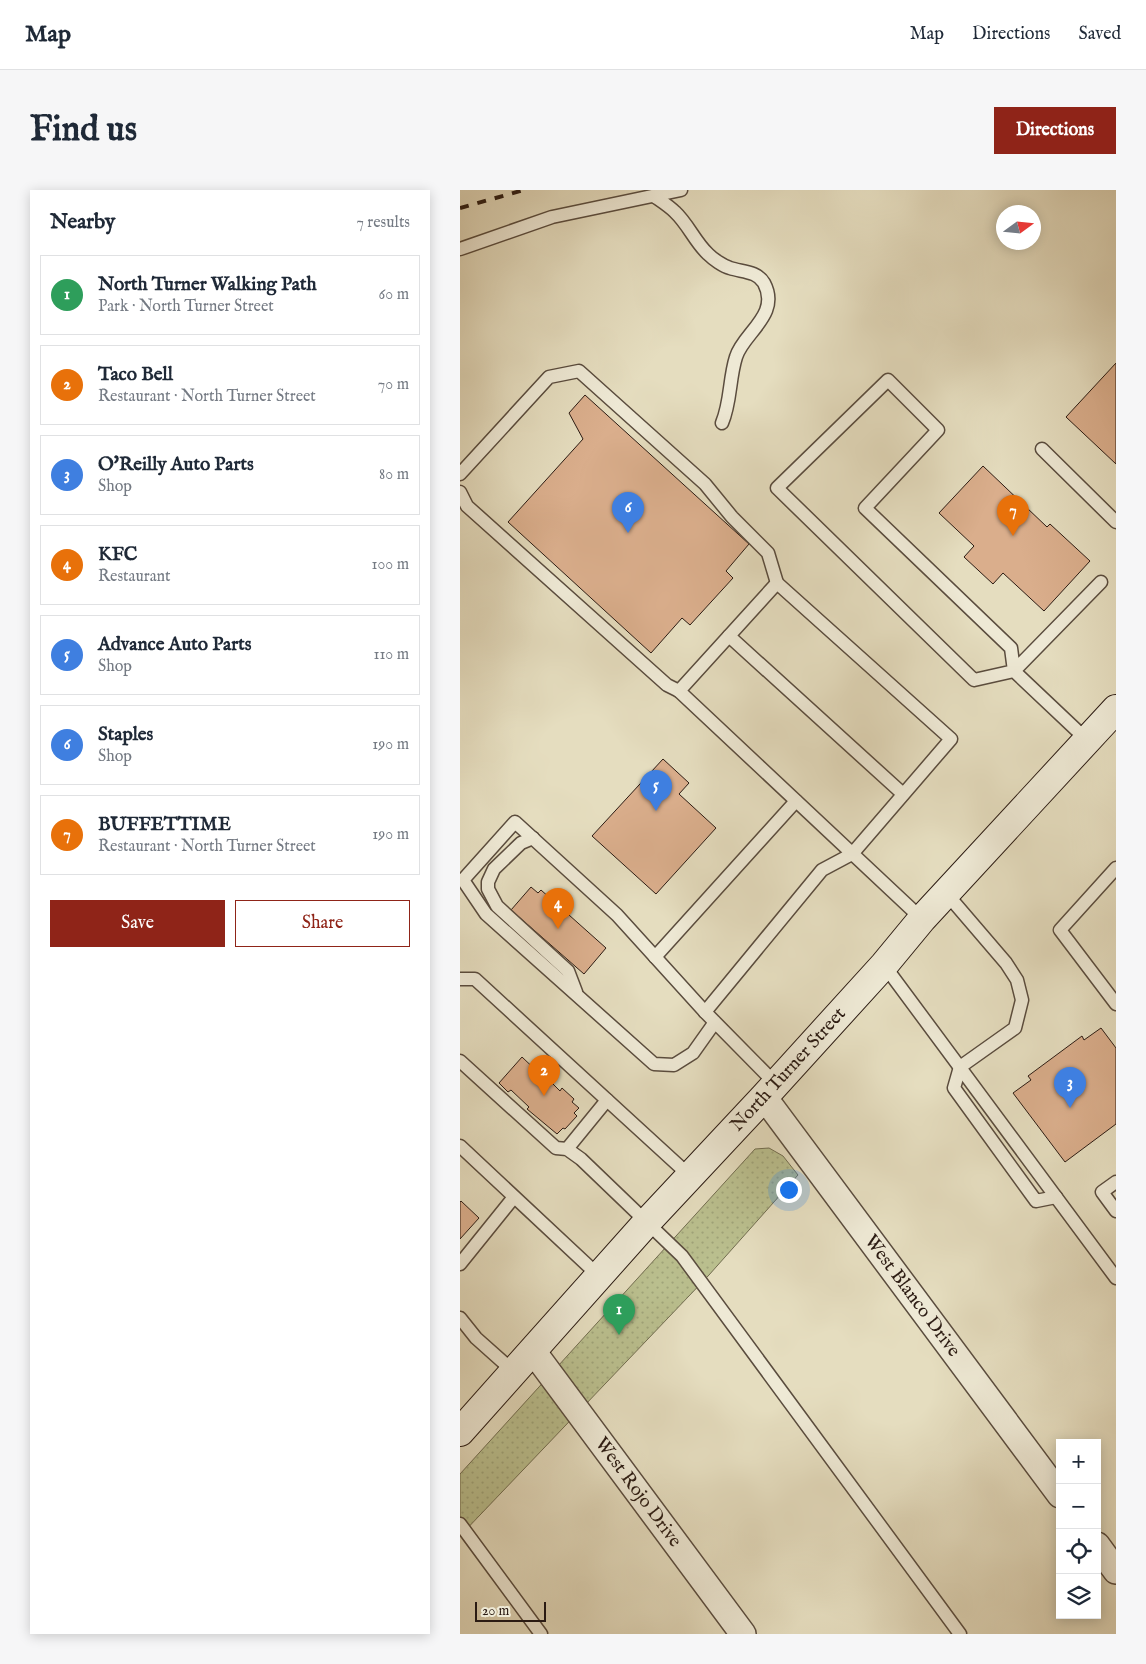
<!DOCTYPE html>
<html lang="en">
<head>
<meta charset="utf-8">
<style>
	:root { --surface:#fff; --page:#f6f6f7; --text:#1f2937; --muted:#747a83; --line:#e0e1e3; --accent:#8f2418 }
	body { margin:0; font-family:"IM FELL English",serif; background:var(--page); color:var(--text) }
	.controls { position:absolute; right:15px; bottom:15px; display:grid; overflow:hidden; border-radius:0px; box-shadow:0 2px 12px #0003 }
	.controls button { width:45px; height:45px; display:grid; place-items:center; padding:0; border:0; border-bottom:1px solid var(--line); background:var(--surface); color:var(--text); font:25px sans-serif }
	.compass { position:absolute; left:536px; top:15px; width:45px; height:45px; border-radius:50%; background:var(--surface); box-shadow:0 2px 12px #0003; rotate:75deg }
	.scale { position:absolute; left:15px; bottom:12px; width:71px; box-sizing:border-box; padding-left:5px; border:2px solid #2b1b13; border-top:0; font-size:14px; line-height:18px; white-space:nowrap; color:#2b1b13; -webkit-text-stroke:4px #eee9d5; paint-order:stroke }
	.you { position:absolute; left:328px; top:999px; width:18px; height:18px; margin:-12px; border:4px solid #fff; border-radius:50%; background:#1a73e8; box-shadow:0 0 0 8px #1a73e833 }
	.badge { display:grid; place-items:center; width:32px; height:32px; border-radius:50%; background:var(--accent); color:#fff; font-size:16px; font-weight:700 }
	.pin { position:absolute; translate:-50% -41px; filter:drop-shadow(0 1px 2px #0008) }
	.pin::after { content:''; position:absolute; top:26px; width:18px; height:15px; background:inherit; clip-path:polygon(0 0,100% 0,50% 100%) }
	.list { margin:0; padding:0; list-style:none }
	h2 { display:flex; justify-content:space-between; align-items:center; height:65px; margin:0; padding:0 20px; font-size:21px }
	h2 small { font-size:16px; font-weight:400; color:var(--muted) }
	.list li { display:grid; grid-template-columns:32px 1fr auto; gap:15px; align-items:center; box-sizing:border-box; height:80px; margin:0 10px 10px; padding:0 10px; border:1px solid var(--line); border-radius:0px }
	.list b { display:block; font-size:19px; white-space:nowrap }
	.list p { margin:0; font-size:16px; white-space:nowrap; color:var(--muted) }
	.list em { font-size:16px; font-style:normal; color:var(--muted) }
	.actions { display:flex; gap:10px; padding:15px 20px }
	.actions a { flex:1; padding:11px 0; border:1px solid var(--accent); border-radius:0px; text-align:center; font-size:18px; color:var(--accent) }
	.actions .main { background:var(--accent); color:#fff }
	.icon { flex:none; width:28px; height:28px; fill:none; stroke:currentColor; stroke-width:2; stroke-linecap:round; stroke-linejoin:round }
	.map { position:relative; flex:none; width:656px; height:1444px; overflow:hidden; border-radius:0px }
	header { display:flex; align-items:center; gap:30px; box-sizing:border-box; height:70px; padding:0 25px; background:var(--surface); border-bottom:1px solid var(--line) }
	header strong { font-size:24px }
	nav { display:flex; gap:28px; margin-inline-start:auto; font-size:18px }
	.intro { display:flex; align-items:center; justify-content:space-between; box-sizing:border-box; height:120px; padding:0 30px }
	h1 { margin:0; font-size:35px }
	.button { padding:12px 22px; border-radius:0px; background:var(--accent); color:#fff; font-size:18px; font-weight:700 }
	main { display:flex; gap:30px; padding:0 30px }
	aside { flex:1; background:var(--surface); border-radius:0px; box-shadow:0 2px 12px #0003 }
	.map>svg:first-child { display:block }
	.grass { fill:url(#grass-dots); stroke:#726d50 }
	.building { fill:#daae8c; stroke:#2b1b13 }
	.lines { fill:none; stroke-linecap:round; stroke-linejoin:round }
	.lane-casing { stroke:#5a4c3e; stroke-width:15 }
	.street-casing { stroke:#5a4c3e; stroke-width:28 }
	.secondary-casing { stroke:#2b1b13; stroke-width:30 }
	.lane { stroke:#eee9d5; stroke-width:12 }
	.street { stroke:#eee9d5; stroke-width:25 }
	.secondary { stroke:#eee9d5; stroke-width:28 }
	.rail { stroke:#2b1b13; stroke-width:4; stroke-dasharray:9 9; stroke-linecap:butt }
	.labels { text-anchor:middle; dominant-baseline:central; stroke-width:4; stroke-linejoin:round; paint-order:stroke }
	.street-label { font-size:19px; fill:#2b1b13; stroke:#eee9d5 }
</style>
</head>
<body>
<header>
<strong>Map</strong>
<nav><a>Map</a><a>Directions</a><a>Saved</a></nav>
</header>
<div class="intro"><h1>Find us</h1><a class="button">Directions</a></div>
<main>
<aside>
<h2>Nearby<small>7 results</small></h2>
<ul class="list">
<li><span class="badge" style="background:#2e9e5b">1</span><div><b>North Turner Walking Path</b><p>Park · North Turner Street</p></div><em>60 m</em></li>
<li><span class="badge" style="background:#e8710a">2</span><div><b>Taco Bell</b><p>Restaurant · North Turner Street</p></div><em>70 m</em></li>
<li><span class="badge" style="background:#3f7fe0">3</span><div><b>O'Reilly Auto Parts</b><p>Shop</p></div><em>80 m</em></li>
<li><span class="badge" style="background:#e8710a">4</span><div><b>KFC</b><p>Restaurant</p></div><em>100 m</em></li>
<li><span class="badge" style="background:#3f7fe0">5</span><div><b>Advance Auto Parts</b><p>Shop</p></div><em>110 m</em></li>
<li><span class="badge" style="background:#3f7fe0">6</span><div><b>Staples</b><p>Shop</p></div><em>190 m</em></li>
<li><span class="badge" style="background:#e8710a">7</span><div><b>BUFFETTIME</b><p>Restaurant · North Turner Street</p></div><em>190 m</em></li>
</ul>
<div class="actions"><a class="main">Save</a><a>Share</a></div>
</aside>
<div class="map">
<svg width="656" height="1444" viewBox="0 0 656 1444">
	<defs>
		<pattern id="grass-dots" width="8" height="8" patternUnits="userSpaceOnUse" patternTransform="scale(1.25)"><rect width="8" height="8" fill="#babf8e"/><path d="M2 2h.1M6 6h.1" fill="none" stroke="#a0a47a" stroke-width="1.8" stroke-linecap="round"/></pattern>
	</defs>
	<rect width="100%" height="100%" fill="#e5ddbf"/>
	<filter id="stains"><feTurbulence type="fractalNoise" baseFrequency=".004" numOctaves="4"/><feColorMatrix values="0 0 0 0 .2 0 0 0 0 .09 0 0 0 0 .02 0 0 0 .5 -.17"/></filter>
	<radialGradient id="worn" r=".72"><stop offset=".6" stop-color="#630" stop-opacity="0"/><stop offset="1" stop-color="#630" stop-opacity=".3"/></radialGradient>
	<!-- grass -->
	<polygon class="grass" points="309,958 323,966 338,985 249,1085 0,1346 0,1284 295,959"/>
	<!-- building -->
	<g class="building">
		<polygon points="656,173 656,274 606,227"/>
		<polygon points="125,205 289,354 266,381 273,388 230,435 222,428 191,463 48,332 123,249 109,223"/>
		<polygon points="523,276 587,337 590,334 630,371 584,421 543,383 533,394 504,367 514,356 479,323"/>
		<polygon points="203,569 229,593 219,604 256,638 196,704 132,646"/>
		<polygon points="71,697 78,703 81,700 146,758 124,784 51,720"/>
		<polygon points="641,838 656,858 656,934 605,972 553,903 571,890 568,886 622,846 624,850"/>
		<polygon points="62,867 81,885 84,881 92,889 90,891 100,901 102,898 114,909 112,912 119,918 114,923 117,926 105,939 103,938 97,944 67,919 69,917 51,900 48,902 39,893"/>
		<polygon points="1,1011 19,1028 0,1049 0,1012"/>
	</g>
	<g class="lines">
		<defs>
			<g id="lane">
				<path d="M194,6C201,11 209,16 215,22C228,34 235,52 248,64C253,69 263,76 270,78C282,82 297,81 304,93C321,125 283,143 276,167C269,189 271,212 262,233"/>
				<polyline points="0,59 92,27 221,0"/>
				<polyline points="582,259 656,332"/>
				<polyline points="0,284 89,187 119,181 245,294 272,327 308,363 317,393"/>
				<polyline points="0,302 7,316 207,495 219,501"/>
				<polyline points="269,446 443,604"/>
				<polyline points="627,550 554,481 551,458 405,318 478,240 428,190 317,298 514,490 554,481 641,392"/>
				<polyline points="73,648 61,653 34,679 28,692 28,699 37,716 108,781 116,802"/>
				<polyline points="656,678 600,740 656,814"/>
				<polyline points="486,703 546,773 557,790 562,810 555,838 500,877 494,898 576,1011 596,1007"/>
				<polyline points="195,767 336,611"/>
				<polyline points="424,775 656,1088"/>
				<polyline points="0,789 15,789 230,986"/>
				<polyline points="245,822 362,680 392,664 491,549 317,393 219,501 462,729"/>
				<polyline points="255,832 233,863 214,875 194,874 26,724 3,690 55,632 157,725 245,822 316,894"/>
				<polyline points="0,871 96,958 107,959 121,969 222,1066 500,1444"/>
				<polyline points="0,956 139,1086"/>
				<polyline points="107,959 147,910"/>
				<polyline points="656,992 642,1002 656,1021"/>
				<polyline points="0,1074 54,1007"/>
				<polyline points="0,1128 16,1148 54,1182"/>
				<polyline points="0,1334 81,1444"/>
			</g>
			<g id="street">
				<path id="s1" d="M304,907L600,1305"/>
				<path id="s2" d="M73,1161L283,1444"/>
				<polyline points="637,1355 656,1381"/>
			</g>
			<g id="secondary">
				<path id="s3" d="M0,1242L188,1031L304,907L424,775L462,729L656,519"/>
			</g>
		</defs>
		<!-- lane casing -->
		<use href="#lane" class="lane-casing"/>
		<!-- street casing -->
		<use href="#street" class="street-casing"/>
		<!-- secondary casing -->
		<use href="#secondary" class="secondary-casing"/>
		<!-- lane -->
		<use href="#lane" class="lane"/>
		<!-- street -->
		<use href="#street" class="street"/>
		<!-- secondary -->
		<use href="#secondary" class="secondary"/>
		<!-- rail -->
		<polyline class="rail" points="0,18 64,0"/>
	</g>
	<g class="labels">
		<!-- street labels -->
		<g class="street-label">
			<text stroke="none"><textPath href="#s3" startOffset="489">North Turner Street</textPath></text>
			<text stroke="none"><textPath href="#s1" startOffset="248">West Blanco Drive</textPath></text>
			<text stroke="none"><textPath href="#s2" startOffset="176">West Rojo Drive</textPath></text>
		</g>
	</g>
	<rect width="100%" height="100%" filter="url(#stains)"/>
	<rect width="100%" height="100%" fill="url(#worn)"/>
</svg>
<div class="controls">
<button>+</button>
<button>−</button>
<button><svg class="icon" aria-label="locate" viewBox="0 0 24 24"><circle cx="12" cy="12" r="6"/><path d="M12 2v4M12 18v4M2 12h4M18 12h4"/></svg></button>
<button><svg class="icon" aria-label="layers" viewBox="0 0 24 24"><path d="M12 4l9 5-9 5-9-5zM3 14l9 5 9-5"/></svg></button>
</div>
<svg class="compass" viewBox="-18 -18 36 36"><path d="M0-13l5 13h-10z" fill="#e53935"/><path d="M0 13l5-13h-10z" fill="#747a83"/></svg>
<div class="scale">20 m</div>
<div class="you"></div>
<div class="pin badge" style="left:159px;top:1145px;background:#2e9e5b">1</div>
<div class="pin badge" style="left:84px;top:906px;background:#e8710a">2</div>
<div class="pin badge" style="left:610px;top:918px;background:#3f7fe0">3</div>
<div class="pin badge" style="left:98px;top:739px;background:#e8710a">4</div>
<div class="pin badge" style="left:196px;top:621px;background:#3f7fe0">5</div>
<div class="pin badge" style="left:168px;top:343px;background:#3f7fe0">6</div>
<div class="pin badge" style="left:553px;top:346px;background:#e8710a">7</div>
</div>
</main>
</body>
</html>
